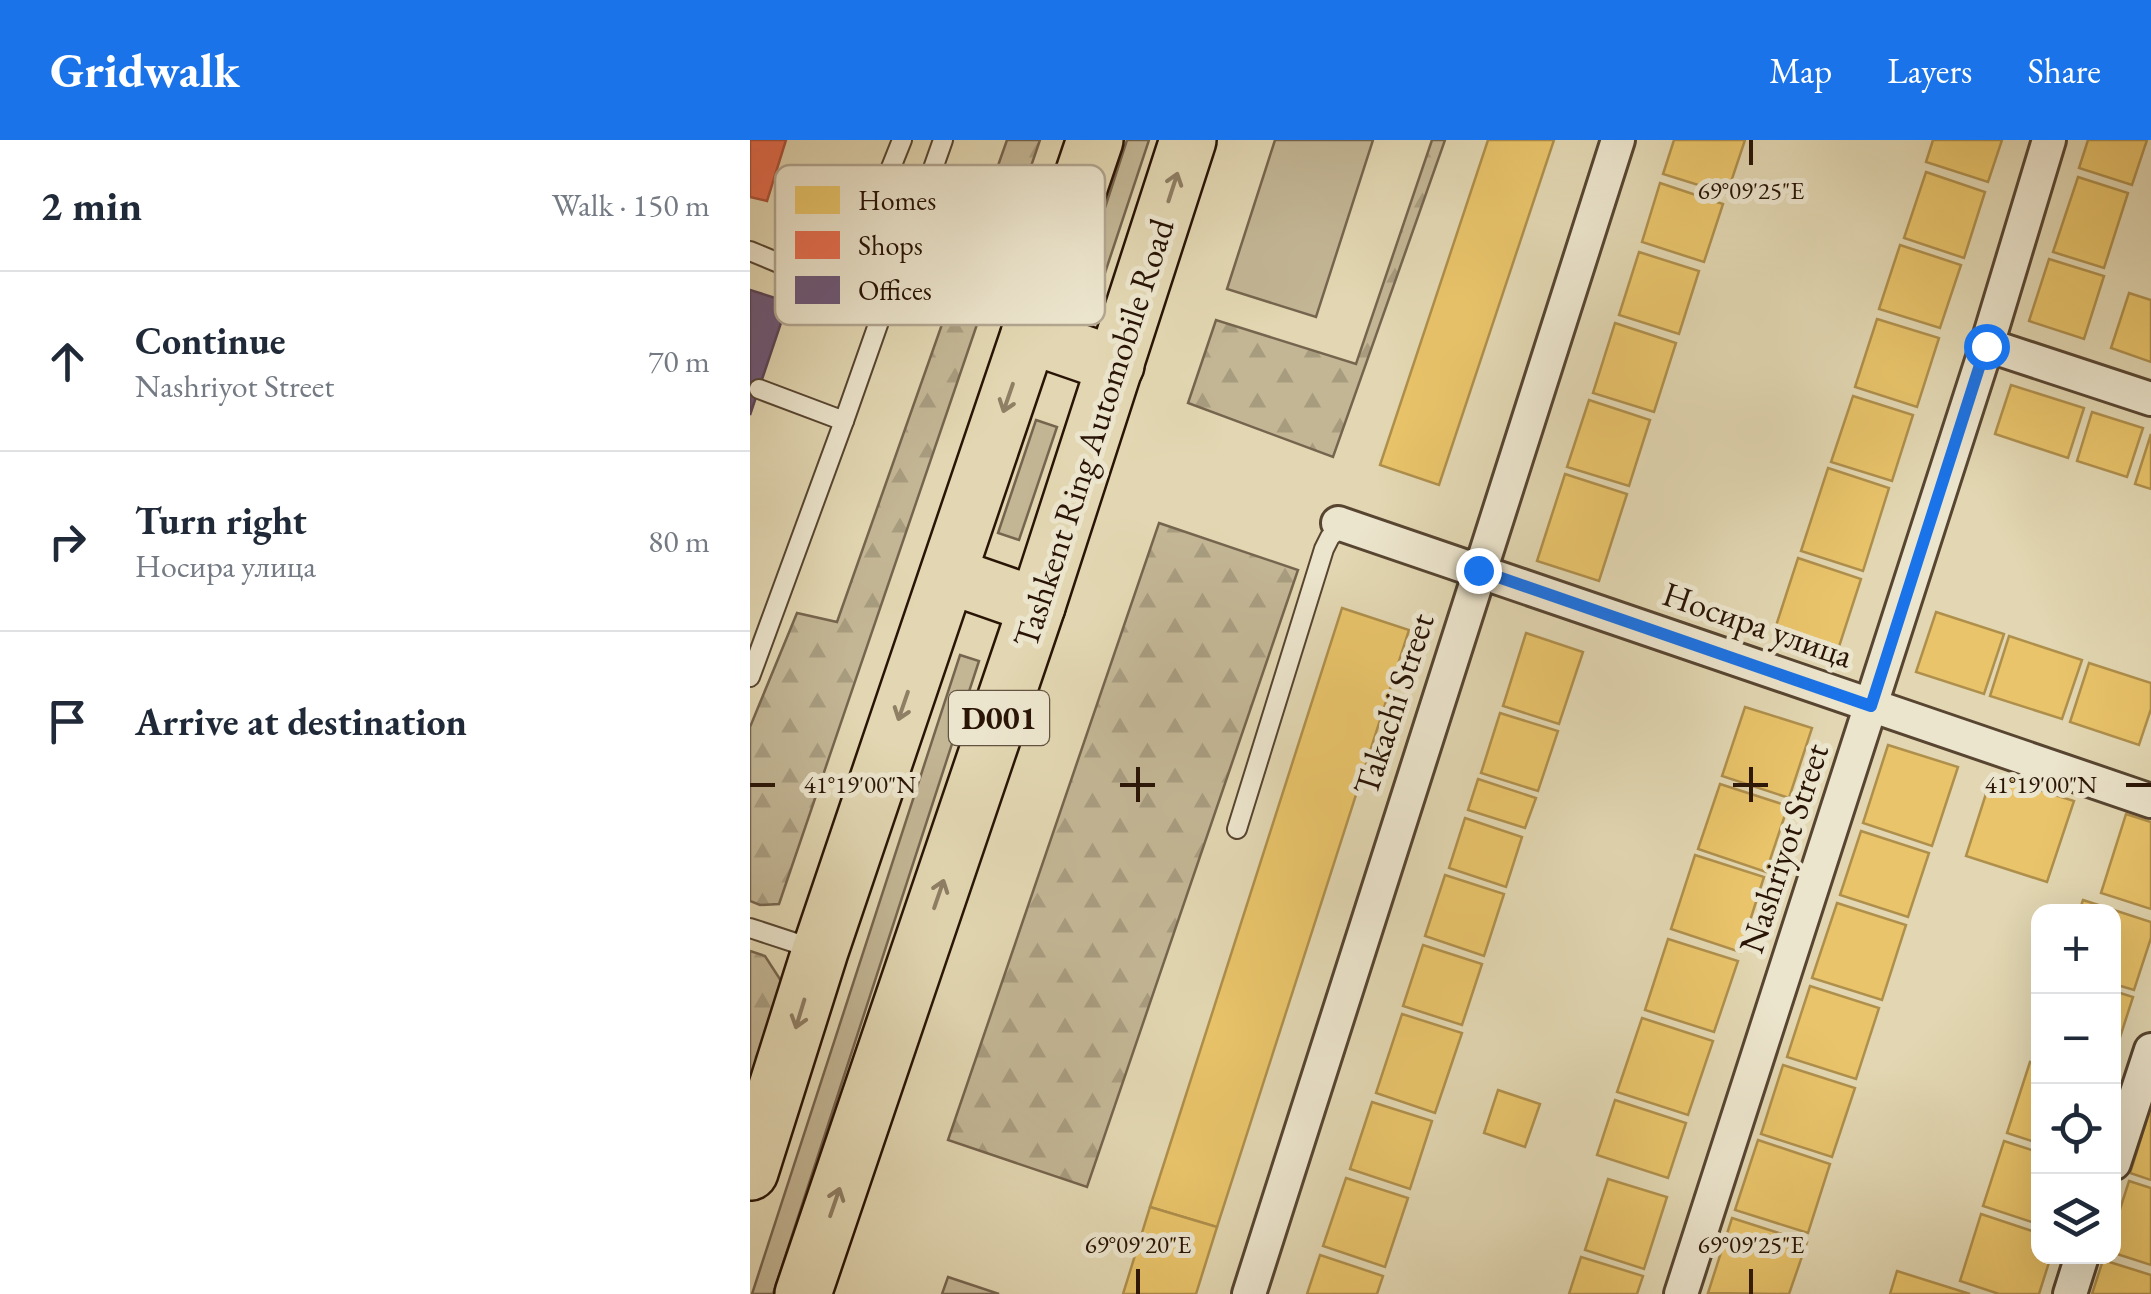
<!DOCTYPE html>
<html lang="en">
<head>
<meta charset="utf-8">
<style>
	:root { --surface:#fff; --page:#f6f6f7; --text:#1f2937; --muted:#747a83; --line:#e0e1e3; --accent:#1a73e8 }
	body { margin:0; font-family:"EB Garamond",serif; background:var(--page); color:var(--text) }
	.controls { position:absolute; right:30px; bottom:30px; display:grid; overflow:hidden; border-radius:20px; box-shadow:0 10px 40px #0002 }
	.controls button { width:90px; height:90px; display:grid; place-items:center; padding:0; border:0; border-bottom:2px solid var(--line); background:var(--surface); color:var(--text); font:50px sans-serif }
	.stop { position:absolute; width:30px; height:30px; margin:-22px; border:8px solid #1a73e8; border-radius:50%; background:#fff }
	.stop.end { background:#1a73e8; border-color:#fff; box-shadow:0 2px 10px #0008 }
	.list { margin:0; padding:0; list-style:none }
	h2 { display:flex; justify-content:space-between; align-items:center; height:130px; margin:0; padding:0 40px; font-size:42px }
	h2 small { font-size:32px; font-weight:400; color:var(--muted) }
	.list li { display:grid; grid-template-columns:65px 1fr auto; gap:30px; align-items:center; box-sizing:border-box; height:180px; padding:0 40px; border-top:2px solid var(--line) }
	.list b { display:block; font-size:38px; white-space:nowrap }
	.list p { margin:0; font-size:32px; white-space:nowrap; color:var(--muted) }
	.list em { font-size:32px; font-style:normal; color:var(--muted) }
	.icon { flex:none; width:55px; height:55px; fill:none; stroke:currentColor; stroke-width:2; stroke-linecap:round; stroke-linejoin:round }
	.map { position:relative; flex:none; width:1401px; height:1154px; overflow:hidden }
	header { display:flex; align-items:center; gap:60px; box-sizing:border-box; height:140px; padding:0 50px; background:var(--accent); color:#fff }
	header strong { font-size:48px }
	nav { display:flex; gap:55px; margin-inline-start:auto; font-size:35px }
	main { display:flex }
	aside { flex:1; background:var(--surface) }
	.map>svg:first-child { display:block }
	.grass { fill:#c3b695; stroke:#76654e; stroke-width:2.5 }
	.forest { fill:url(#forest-firs); stroke:#76654e; stroke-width:2.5 }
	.homes { fill:#e9c46a; stroke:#af8f4c; stroke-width:2.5 }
	.shops { fill:#e76f51; stroke:#ae543a; stroke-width:2.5 }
	.offices { fill:#6d597a; stroke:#594457; stroke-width:2.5 }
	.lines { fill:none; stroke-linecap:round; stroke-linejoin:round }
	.service-casing { stroke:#574531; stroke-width:22 }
	.minor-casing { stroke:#574531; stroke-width:38 }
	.trunk-casing { stroke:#291406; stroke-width:60 }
	.service { stroke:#ece5cd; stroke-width:18 }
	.minor { stroke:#ece5cd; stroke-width:32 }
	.trunk { stroke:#e2d7b2; stroke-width:55 }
	.oneway { stroke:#8f7f65 }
	.route { stroke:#1a73e8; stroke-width:12 }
	.ticks { fill:none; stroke:#291406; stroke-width:4 }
	.labels { text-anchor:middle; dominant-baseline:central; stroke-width:10; stroke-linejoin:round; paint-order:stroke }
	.shield { fill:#ece5cd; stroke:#645342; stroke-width:2.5 }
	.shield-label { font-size:32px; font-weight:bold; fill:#291406 }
	.street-label { font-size:35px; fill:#291406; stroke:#ece5cd }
	.key { fill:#ece5cd; stroke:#b2a691; stroke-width:2.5 }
	.key-label { font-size:28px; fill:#291406 }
	.ticks-label { font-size:25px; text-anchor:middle; fill:#291406; stroke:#ece5cd; stroke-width:10; stroke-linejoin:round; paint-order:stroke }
</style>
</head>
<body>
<header>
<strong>Gridwalk</strong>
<nav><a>Map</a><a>Layers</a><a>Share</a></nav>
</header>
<main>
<aside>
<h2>2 min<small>Walk · 150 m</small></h2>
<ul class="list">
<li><svg class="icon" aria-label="ahead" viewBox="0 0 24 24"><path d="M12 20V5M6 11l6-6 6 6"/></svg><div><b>Continue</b><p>Nashriyot Street</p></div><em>70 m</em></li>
<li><svg class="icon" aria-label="right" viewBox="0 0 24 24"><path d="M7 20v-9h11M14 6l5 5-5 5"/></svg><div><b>Turn right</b><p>Носира улица</p></div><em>80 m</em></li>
<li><svg class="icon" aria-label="arrive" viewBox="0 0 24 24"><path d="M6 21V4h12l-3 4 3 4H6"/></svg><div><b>Arrive at destination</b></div></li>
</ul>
</aside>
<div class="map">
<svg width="1401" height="1154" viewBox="0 0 1401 1154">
	<defs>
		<pattern id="forest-firs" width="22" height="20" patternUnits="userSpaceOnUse" patternTransform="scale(2.5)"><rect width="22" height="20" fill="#c3b695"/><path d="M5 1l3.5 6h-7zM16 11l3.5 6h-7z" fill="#a89c7f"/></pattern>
	</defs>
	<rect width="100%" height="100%" fill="#e2d7b2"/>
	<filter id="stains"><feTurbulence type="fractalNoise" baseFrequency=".002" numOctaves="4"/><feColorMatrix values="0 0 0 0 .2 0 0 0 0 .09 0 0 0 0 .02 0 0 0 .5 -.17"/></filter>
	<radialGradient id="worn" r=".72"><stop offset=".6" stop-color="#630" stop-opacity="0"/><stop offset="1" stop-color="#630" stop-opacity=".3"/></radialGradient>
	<!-- grass -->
	<g class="grass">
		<polygon points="377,0 399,0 344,166 325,160"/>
		<polygon points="525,0 623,0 566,177 477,149"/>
		<polygon points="286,280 307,287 269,400 248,393"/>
		<polygon points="210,515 229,521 23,1154 2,1154"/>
		<polygon points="198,1137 249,1154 192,1154"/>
	</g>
	<!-- forest -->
	<g class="forest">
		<polygon points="257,0 290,0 29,764 10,765 0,761 0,587 47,473 87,482"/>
		<polygon points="682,0 695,0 583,317 438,263 466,180 606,224"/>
		<polygon points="409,383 548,430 337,1047 198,1000"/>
		<polygon points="0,811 15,816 35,847 0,957"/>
	</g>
	<!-- homes -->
	<g class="homes">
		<polygon points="738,0 804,0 689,345 630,325"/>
		<polygon points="924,0 995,0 977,54 913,34"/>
		<polygon points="1183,0 1252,0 1238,42 1176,22"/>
		<polygon points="1338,0 1397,0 1382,45 1329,28"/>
		<polygon points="1176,32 1235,52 1214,118 1154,98"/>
		<polygon points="1328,37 1378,53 1354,128 1303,112"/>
		<polygon points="910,43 973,64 954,122 892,102"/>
		<polygon points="1150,105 1211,125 1190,188 1129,169"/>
		<polygon points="889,112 949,131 929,194 869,175"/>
		<polygon points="1299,119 1354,136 1334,199 1279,181"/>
		<polygon points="1379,153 1401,160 1401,222 1361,208"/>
		<polygon points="1127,179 1189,198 1167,267 1105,247"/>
		<polygon points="865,183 926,203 904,272 843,253"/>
		<polygon points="1261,245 1334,268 1318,318 1245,294"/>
		<polygon points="1103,256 1163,275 1142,341 1081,322"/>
		<polygon points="839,260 900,280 879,346 817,327"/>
		<polygon points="1342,272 1393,288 1377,337 1327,321"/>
		<polygon points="1401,294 1401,349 1385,344"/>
		<polygon points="1078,328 1139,348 1113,431 1051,411"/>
		<polygon points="815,334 877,354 849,441 787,421"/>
		<polygon points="1048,418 1111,439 1086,516 1023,495"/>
		<polygon points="592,468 659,490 467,1087 400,1067"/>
		<polygon points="1186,472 1254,494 1234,554 1166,532"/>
		<polygon points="776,493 833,512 809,584 753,566"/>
		<polygon points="1259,496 1332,520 1312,579 1240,556"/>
		<polygon points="1339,523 1401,543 1401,569 1389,605 1320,582"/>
		<polygon points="995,567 1062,588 1039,658 972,636"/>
		<polygon points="750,573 808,591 788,651 731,633"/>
		<polygon points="1138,605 1208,627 1182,706 1113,683"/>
		<polygon points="1242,635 1324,661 1297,742 1216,716"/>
		<polygon points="728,639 786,658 775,688 718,670"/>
		<polygon points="970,644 1038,666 1016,732 948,709"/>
		<polygon points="1376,674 1401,682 1401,769 1351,753"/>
		<polygon points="715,678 772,697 756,747 699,728"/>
		<polygon points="1111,691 1179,713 1158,777 1090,755"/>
		<polygon points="945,715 1014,737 990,812 921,789"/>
		<polygon points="695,735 754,754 734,816 675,796"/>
		<polygon points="1333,760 1401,782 1401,798 1384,850 1364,844 1364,772 1329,772"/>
		<polygon points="1087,763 1156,785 1132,860 1062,838"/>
		<polygon points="918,799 988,821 964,892 895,870"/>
		<polygon points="673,805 732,824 712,885 653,866"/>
		<polygon points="1060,846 1129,868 1106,939 1037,917"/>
		<polygon points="1364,851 1383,857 1364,916"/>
		<polygon points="652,874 712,893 685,973 626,953"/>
		<polygon points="892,878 963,901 938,975 867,952"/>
		<polygon points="1280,922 1288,925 1288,1003 1257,993"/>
		<polygon points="1033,925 1105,948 1082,1017 1011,994"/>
		<polygon points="748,950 790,964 775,1007 734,993"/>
		<polygon points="865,960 936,983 918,1038 847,1015"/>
		<polygon points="622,962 682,981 660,1049 600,1029"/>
		<polygon points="1401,967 1401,1040 1380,1033"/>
		<polygon points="1008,1000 1080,1024 1058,1093 985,1070"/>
		<polygon points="1254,1001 1288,1012 1288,1084 1233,1066"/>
		<polygon points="596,1038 658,1058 635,1127 573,1106"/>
		<polygon points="858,1039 917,1057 894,1129 835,1110"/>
		<polygon points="1379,1041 1401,1048 1401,1125 1364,1113 1364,1088"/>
		<polygon points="400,1067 467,1087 446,1154 373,1154"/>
		<polygon points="1231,1074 1288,1093 1288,1116 1301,1116 1289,1154 1249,1154 1210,1141"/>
		<polygon points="982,1078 1057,1102 1039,1154 958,1153"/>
		<polygon points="570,1115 633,1136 627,1154 557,1154"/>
		<polygon points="831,1117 893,1136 887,1154 819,1154"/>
		<polygon points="1353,1120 1401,1135 1401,1154 1342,1154"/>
		<polygon points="1147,1131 1220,1154 1140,1154"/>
	</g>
	<!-- shops -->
	<polygon class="shops" points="0,0 36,0 17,61 0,57"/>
	<!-- offices -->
	<polygon class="offices" points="0,150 38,162 0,275"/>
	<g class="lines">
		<defs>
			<g id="service">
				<polyline points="0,111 36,126 74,126 114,95 152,0"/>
				<polyline points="9,249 94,281 193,0"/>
				<polyline points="0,537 94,281"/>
				<polyline points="487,689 574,409 580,397 593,385"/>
				<polyline points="0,788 64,809"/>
			</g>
			<g id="minor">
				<polyline points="1237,205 1401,259"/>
				<polyline points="588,383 1401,661"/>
				<polyline points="1364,1023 1401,910"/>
				<polyline points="499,1154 868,0"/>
				<polyline points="931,1154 1237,205 1299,0"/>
				<polyline points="1320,1154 1332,1116"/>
			</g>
			<g id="trunk">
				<polyline points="279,195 366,225"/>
				<polyline points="198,435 287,466"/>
				<polyline points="0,1032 70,811 345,0"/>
				<polyline points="53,1154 287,466 438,0"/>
			</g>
		</defs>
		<!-- service casing -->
		<use href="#service" class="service-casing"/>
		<!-- minor casing -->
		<use href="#minor" class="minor-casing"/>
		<!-- trunk casing -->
		<use href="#trunk" class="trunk-casing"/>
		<!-- service -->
		<use href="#service" class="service"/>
		<!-- minor -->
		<use href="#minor" class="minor"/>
		<!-- trunk -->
		<use href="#trunk" class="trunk"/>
	</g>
	<!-- one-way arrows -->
	<defs><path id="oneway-shaft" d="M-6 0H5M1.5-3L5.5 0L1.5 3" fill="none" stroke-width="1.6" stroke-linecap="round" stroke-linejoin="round" transform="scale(2.5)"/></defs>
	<g class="oneway">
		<use href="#oneway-shaft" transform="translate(423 47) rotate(-72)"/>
		<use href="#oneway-shaft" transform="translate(258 258) rotate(109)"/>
		<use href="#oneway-shaft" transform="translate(153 566) rotate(109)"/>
		<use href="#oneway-shaft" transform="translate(189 754) rotate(-71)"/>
		<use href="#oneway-shaft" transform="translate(50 874) rotate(107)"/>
		<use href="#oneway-shaft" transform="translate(85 1062) rotate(-71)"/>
	</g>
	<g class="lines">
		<!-- route -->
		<polyline class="route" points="728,430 1121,566 1236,206"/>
	</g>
	<!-- ticks -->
	<path class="ticks" d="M1001,0V25M388,627V662M1001,627V662M0,645H25M370,645H405M983,645H1018M1376,645H1401M388,1129V1154M1001,1129V1154"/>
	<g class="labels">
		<!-- shield labels -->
		<rect class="shield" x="199" y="551" width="100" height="54" rx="8"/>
		<g class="shield-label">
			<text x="249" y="578">D001</text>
		</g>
		<!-- street labels -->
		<g class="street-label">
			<text transform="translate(343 293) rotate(-72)">Tashkent Ring Automobile Road</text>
			<text transform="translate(1008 484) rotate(19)">Носира улица</text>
			<text transform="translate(643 564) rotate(-72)">Takachi Street</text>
			<text transform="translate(1033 708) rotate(-72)">Nashriyot Street</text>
		</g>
	</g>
	<!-- legend -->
	<rect x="25" y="25" width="330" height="160" rx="15" class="key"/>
	<rect x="45" y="46" width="45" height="28" fill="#e9c46a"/>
	<rect x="45" y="91" width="45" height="28" fill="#e76f51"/>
	<rect x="45" y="136" width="45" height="28" fill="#6d597a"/>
	<g class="key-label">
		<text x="108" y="70">Homes</text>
		<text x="108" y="115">Shops</text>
		<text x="108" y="160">Offices</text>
	</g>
	<g class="ticks-label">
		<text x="1001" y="59">69°09'25"E</text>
		<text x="110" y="653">41°19'00"N</text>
		<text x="1291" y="653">41°19'00"N</text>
		<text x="388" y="1113">69°09'20"E</text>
		<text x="1001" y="1113">69°09'25"E</text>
	</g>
	<rect width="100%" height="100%" filter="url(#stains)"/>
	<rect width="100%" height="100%" fill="url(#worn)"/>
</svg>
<div class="controls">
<button>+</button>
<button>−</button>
<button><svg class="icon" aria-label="locate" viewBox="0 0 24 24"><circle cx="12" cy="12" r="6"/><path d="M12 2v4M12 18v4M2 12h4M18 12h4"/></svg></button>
<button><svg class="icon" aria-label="layers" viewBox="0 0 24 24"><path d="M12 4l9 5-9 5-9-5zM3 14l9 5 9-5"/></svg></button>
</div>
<div class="stop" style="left:1236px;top:206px"></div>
<div class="stop end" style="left:728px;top:430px"></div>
</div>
</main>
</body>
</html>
